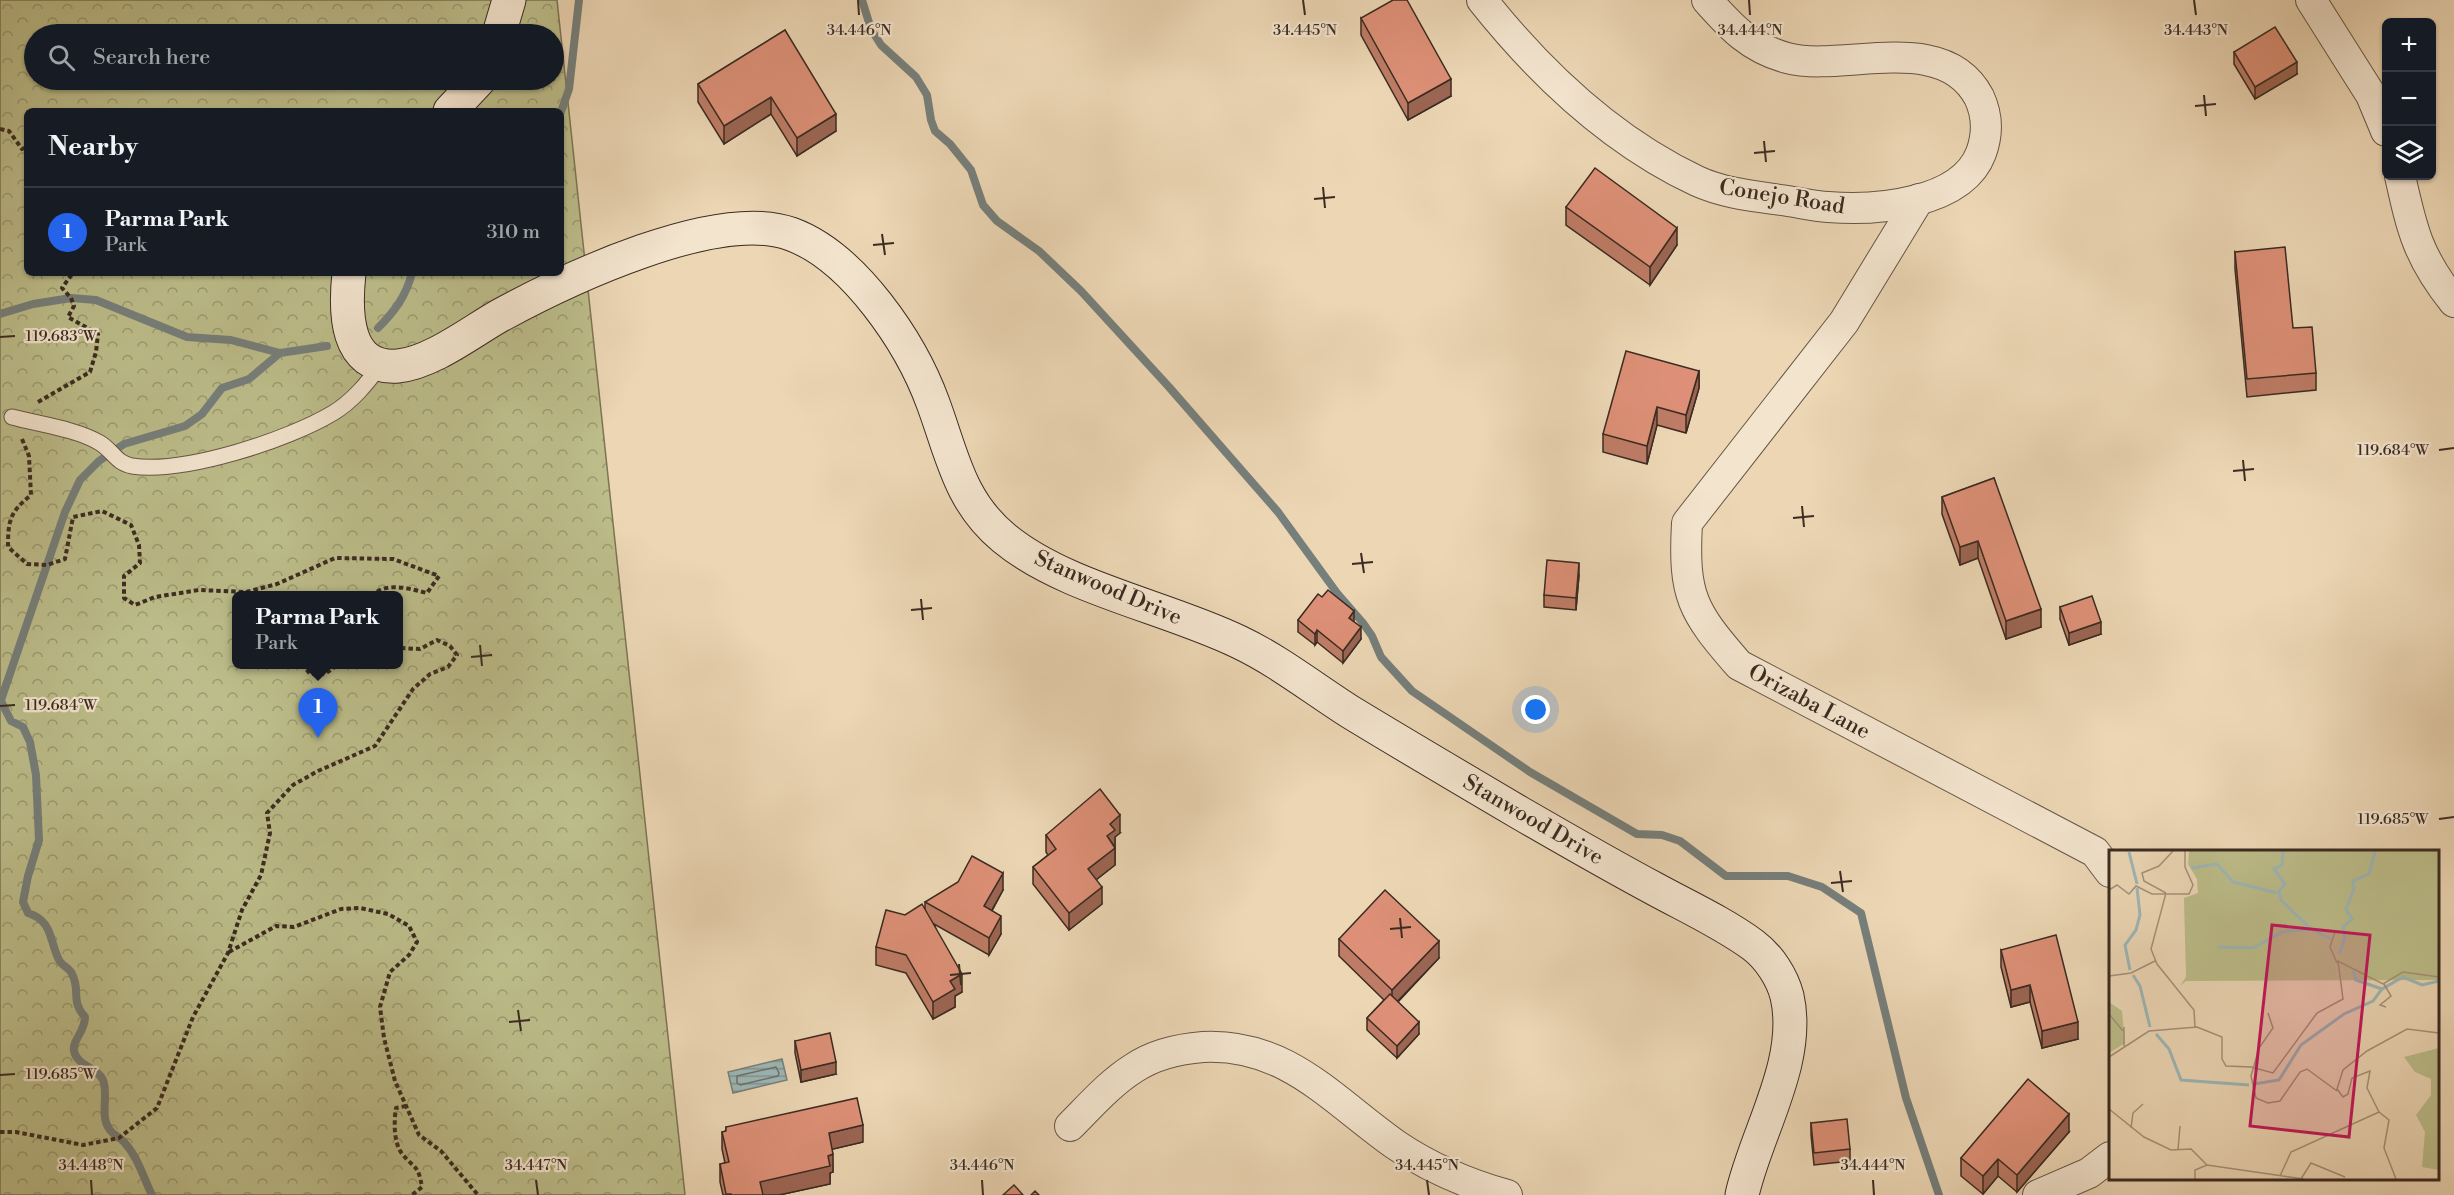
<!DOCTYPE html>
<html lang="en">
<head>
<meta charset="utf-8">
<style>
	:root { --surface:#171b24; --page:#242831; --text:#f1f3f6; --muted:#9ea1a6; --line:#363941; --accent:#2563eb }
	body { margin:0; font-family:"Libre Bodoni",serif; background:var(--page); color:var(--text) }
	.controls { position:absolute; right:18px; top:18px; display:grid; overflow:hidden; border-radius:9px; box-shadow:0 2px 4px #0004 }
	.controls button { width:54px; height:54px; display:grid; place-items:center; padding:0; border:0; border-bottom:2px solid var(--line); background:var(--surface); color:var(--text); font:30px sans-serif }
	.you { position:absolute; left:1536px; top:710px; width:21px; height:21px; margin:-15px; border:4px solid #fff; border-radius:50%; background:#1a73e8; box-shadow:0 0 0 9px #1a73e833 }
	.badge { display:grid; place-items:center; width:39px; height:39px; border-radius:50%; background:var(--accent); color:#fff; font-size:20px; font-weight:700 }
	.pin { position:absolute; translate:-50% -50px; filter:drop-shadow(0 2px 3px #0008) }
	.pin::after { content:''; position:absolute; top:32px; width:21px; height:18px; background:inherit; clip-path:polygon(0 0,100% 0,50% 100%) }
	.popup { position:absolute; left:232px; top:591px; width:171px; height:78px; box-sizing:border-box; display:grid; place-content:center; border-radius:9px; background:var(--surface); filter:drop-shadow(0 2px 4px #0005); font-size:20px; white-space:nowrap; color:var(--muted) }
	.popup b { font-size:22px; color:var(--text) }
	.popup::after { content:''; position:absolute; left:50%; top:100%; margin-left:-12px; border:12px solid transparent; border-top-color:var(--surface) }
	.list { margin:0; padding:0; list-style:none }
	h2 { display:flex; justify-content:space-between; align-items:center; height:78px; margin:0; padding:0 24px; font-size:26px }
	h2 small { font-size:20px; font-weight:400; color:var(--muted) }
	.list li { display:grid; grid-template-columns:39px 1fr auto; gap:18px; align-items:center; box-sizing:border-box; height:90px; padding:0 24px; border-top:2px solid var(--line) }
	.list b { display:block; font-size:22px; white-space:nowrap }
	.list p { margin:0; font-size:20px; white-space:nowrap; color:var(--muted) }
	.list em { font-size:20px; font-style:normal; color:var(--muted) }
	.icon { flex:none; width:33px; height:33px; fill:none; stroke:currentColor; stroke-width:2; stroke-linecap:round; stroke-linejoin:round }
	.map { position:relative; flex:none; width:2454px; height:1195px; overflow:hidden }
	.search { position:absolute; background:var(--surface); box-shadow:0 2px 4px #0004; left:24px; top:24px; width:540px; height:66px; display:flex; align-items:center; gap:15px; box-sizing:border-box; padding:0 21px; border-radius:33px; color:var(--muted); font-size:22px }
	.panel { position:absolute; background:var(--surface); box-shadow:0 2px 4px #0004; left:24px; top:108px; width:540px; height:168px; border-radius:9px }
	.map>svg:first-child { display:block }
	.park { fill:url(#park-crowns); stroke:#7c7456; stroke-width:1.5; fill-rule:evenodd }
	.water { fill:url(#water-rules); stroke:#767f7b; stroke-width:1.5 }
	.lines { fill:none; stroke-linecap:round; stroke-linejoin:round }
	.shore { stroke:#6c716c; stroke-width:1.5 }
	.stream { stroke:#767f7b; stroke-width:8 }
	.service-casing { stroke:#675646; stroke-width:17 }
	.minor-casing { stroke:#675646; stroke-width:32 }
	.secondary-casing { stroke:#3b2b21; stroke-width:35 }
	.path { stroke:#3b2b21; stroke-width:4; stroke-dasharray:4.5 3; stroke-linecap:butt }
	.service { stroke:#f3e4ce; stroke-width:15 }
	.minor { stroke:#f3e4ce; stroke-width:30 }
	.secondary { stroke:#f3e4ce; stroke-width:33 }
	.wall { fill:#be7c66; stroke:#3b2b21; stroke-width:1.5 }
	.shaded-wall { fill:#9b6553; stroke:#3b2b21; stroke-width:1.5 }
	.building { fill:#dd9077; stroke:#3b2b21; stroke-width:1.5 }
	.ticks { fill:none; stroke:#3b2b21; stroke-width:2 }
	.labels { text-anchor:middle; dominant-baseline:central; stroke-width:4.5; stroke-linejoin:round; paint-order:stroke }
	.street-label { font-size:22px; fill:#3b2b21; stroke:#f3e4ce }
	.inset-river { fill:none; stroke:#9db7b7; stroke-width:3 }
	.inset-road { fill:none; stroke:#a59279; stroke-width:1.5 }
	.view { fill:#c2185b; fill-opacity:0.15; stroke:#c2185b; stroke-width:3 }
	.inset-edge { fill:none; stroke:#3b2b21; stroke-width:3 }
	.ticks-label { font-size:15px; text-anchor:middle; fill:#3b2b21; stroke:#f3e4ce; stroke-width:4.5; stroke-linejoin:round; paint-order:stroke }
</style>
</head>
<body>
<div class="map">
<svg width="2454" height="1195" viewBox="0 0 2454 1195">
	<defs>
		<pattern id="park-crowns" width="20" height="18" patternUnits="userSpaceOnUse" patternTransform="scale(1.5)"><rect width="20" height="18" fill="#bcbd8a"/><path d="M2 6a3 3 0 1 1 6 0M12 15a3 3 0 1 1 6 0" fill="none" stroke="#9a9a70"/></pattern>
		<pattern id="water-rules" width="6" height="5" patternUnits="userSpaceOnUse" patternTransform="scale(1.5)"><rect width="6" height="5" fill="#9db7b7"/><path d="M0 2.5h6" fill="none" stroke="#819594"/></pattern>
	</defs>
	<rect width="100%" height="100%" fill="#ecd6b4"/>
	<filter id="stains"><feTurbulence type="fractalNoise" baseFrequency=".00333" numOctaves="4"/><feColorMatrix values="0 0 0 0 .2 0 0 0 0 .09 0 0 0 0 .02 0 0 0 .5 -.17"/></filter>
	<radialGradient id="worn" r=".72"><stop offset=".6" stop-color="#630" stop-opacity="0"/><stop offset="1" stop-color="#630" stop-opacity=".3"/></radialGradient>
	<!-- park -->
	<path class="park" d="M0,0H557L685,1195H0ZM34,34H554V80H34ZM27,111H561V273H27ZM237,596H399V664H237Z"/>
	<!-- water -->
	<polygon class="water" points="782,1059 787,1080 733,1093 728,1072"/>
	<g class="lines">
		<!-- shore -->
		<polygon class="shore" points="776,1067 779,1073 778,1076 740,1085 737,1083 737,1076"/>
		<!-- stream -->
		<g class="stream">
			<polyline points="862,0 871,29 881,45 916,77 927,95 931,120 935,131 950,144 971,170 983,205 997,221 1039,251 1081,291 1169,387 1278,512 1337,593 1363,623 1372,636 1381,657 1412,691 1530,772 1637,834 1662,835 1680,841 1726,876 1788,876 1822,887 1861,913 1906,1098 1939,1195"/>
			<polyline points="561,112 569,89 579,0"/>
			<polyline points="0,314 33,304 71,298 96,300 187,337 231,340 280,353"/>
			<path d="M378,328C395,311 406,296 412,273"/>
			<path d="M1,701L11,721L23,727L30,742L36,775L39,840L28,876L23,902L28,913C53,921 49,940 59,960C62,966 70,968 72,974C81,990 70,1001 85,1017C85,1032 72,1040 74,1051C77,1066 97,1067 103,1080C109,1095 99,1116 110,1130C113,1135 120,1137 124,1142C138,1157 143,1177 152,1195"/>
			<polyline points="0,703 65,512 80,480 99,461 124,444 185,426 202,414 222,388 249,379 280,353 327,346"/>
		</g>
		<defs>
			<path id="service" d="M12,417C38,424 77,429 100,443C113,451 116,463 132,466C184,474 288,440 333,413C353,401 367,383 381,365"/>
			<g id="minor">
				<path d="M1482,0C1540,73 1612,141 1697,181C1723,193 1753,196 1781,200C1797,202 1813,206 1828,207C1875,211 1962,204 1981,153C1988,134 1988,116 1979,97C1943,29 1844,73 1787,58C1750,48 1731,27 1707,0"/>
				<polyline points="2311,0 2371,95 2386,131"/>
				<path d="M2400,176C2412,230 2418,257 2454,302"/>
				<path d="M1919,199L1844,322L1687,523C1683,596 1692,611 1739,665L2095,852L2110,872"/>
				<path d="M1070,1126C1090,1106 1110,1083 1134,1068C1155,1054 1178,1049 1203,1047C1287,1043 1332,1100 1396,1145C1430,1168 1468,1184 1507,1195"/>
				<polyline points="2038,1195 2089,1173 2110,1157"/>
			</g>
			<g id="secondary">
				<polyline points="499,34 509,0"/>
				<polyline points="450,111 479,80"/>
				<path d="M349,273C345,310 344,370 398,366C431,363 471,332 499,316C565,280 717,207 791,234C854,257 911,343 933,403C952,454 959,501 1004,538C1064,588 1167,607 1239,642C1279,661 1314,689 1352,713C1408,747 1464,780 1520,813C1565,839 1610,865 1655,889C1688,907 1723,923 1753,945C1769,957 1782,977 1787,996C1802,1062 1756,1132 1742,1195"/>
			</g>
		</defs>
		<!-- service casing -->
		<use href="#service" class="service-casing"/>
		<!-- minor casing -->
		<use href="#minor" class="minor-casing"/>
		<!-- secondary casing -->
		<use href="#secondary" class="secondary-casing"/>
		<!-- path -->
		<g class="path">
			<polyline points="0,129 9,131 22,149 27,147"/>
			<polyline points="38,402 90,372 96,352 98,334 68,317 74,306 71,298 62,288 72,274 75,273"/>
			<path d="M22,439L29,456L31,495C10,512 8,520 8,547L27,564L47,565L65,559L73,517L102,511L131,525L139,545L140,563L124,576V598L135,605L155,597L199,590L246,592L277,584L335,558L393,559L439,576L427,593C411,589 385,581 372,596"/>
			<polyline points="302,664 310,674 325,674 339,664"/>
			<polyline points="229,952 276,926 294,927 341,909 360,908 388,914 409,926 417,942 409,955 390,972 380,1007 384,1038 395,1081 419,1135 441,1151 478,1195"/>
			<path d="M406,1106L396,1108C394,1122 393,1143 403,1155C416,1170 418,1165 422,1187L412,1195"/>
			<polyline points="0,1132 16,1132 83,1145 119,1138 157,1108 193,1017 228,953 242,910 261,875 270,833 267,813 293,785 318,771 375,746 413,689 430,674 448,667 457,655 450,646 437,640 420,649 399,648"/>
		</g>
		<!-- service -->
		<use href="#service" class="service"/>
		<!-- minor -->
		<use href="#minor" class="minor"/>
		<!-- secondary -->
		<use href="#secondary" class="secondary"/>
	</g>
	<!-- wall -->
	<g class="wall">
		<polygon points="1361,18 1451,96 1408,120 1361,35"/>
		<polygon points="785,30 836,131 797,156 771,114 724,144 698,102 698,84"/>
		<polygon points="2234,52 2297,74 2255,99 2234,64"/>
		<polygon points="1566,207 1677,245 1650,285 1566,225"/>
		<polygon points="2235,252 2293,328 2316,373 2316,390 2247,397 2235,269"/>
		<polygon points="1699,371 1699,388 1686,433 1657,425 1647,464 1603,452 1603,434"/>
		<polygon points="1994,478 2041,627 2006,639 1978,558 1960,565 1942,514 1942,497"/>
		<polygon points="1579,575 1576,610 1544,607 1544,595"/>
		<polygon points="2060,607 2101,634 2069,645 2060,619"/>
		<polygon points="1298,620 1354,622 1361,639 1343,663 1317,642 1315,645 1298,632"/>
		<polygon points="1120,833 1115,837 1115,865 1096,880 1102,904 1069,930 1033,884 1033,867 1048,855 1046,852 1046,835"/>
		<polygon points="1003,890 992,911 1001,934 989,955 934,924 962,992 955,996 955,1007 933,1019 906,973 876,965 876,947 905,915 925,909 925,902"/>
		<polygon points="1339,939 1439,958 1398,1002 1419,1034 1397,1058 1367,1030 1367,1018 1384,1000 1339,956"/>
		<polygon points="2001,950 2078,1039 2042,1048 2030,1002 2011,1007 2001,967"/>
		<polygon points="795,1041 836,1074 801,1082 795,1053"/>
		<polygon points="1811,1123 1850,1149 1850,1161 1814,1165 1811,1135"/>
		<polygon points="726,1127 863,1142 832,1149 833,1172 830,1173 830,1184 779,1195 723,1195 720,1182 720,1164 725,1163 722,1149 722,1132 726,1131"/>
		<polygon points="2069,1132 2017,1192 1998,1176 1983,1194 1961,1176 1961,1158"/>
	</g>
	<!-- shaded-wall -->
	<g class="shaded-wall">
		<polygon points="2297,62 2297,74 2255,99 2255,87"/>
		<polygon points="1451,79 1451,96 1408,120 1408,103"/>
		<polygon points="771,97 771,114 724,144 724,126"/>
		<polygon points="836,114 836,131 797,156 797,138"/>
		<polygon points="1677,228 1677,245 1650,285 1650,267"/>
		<polygon points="1699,371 1699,388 1686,433 1686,415"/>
		<polygon points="1657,407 1657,425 1647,464 1647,446"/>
		<polygon points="1978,541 1978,558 1960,565 1960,547"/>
		<polygon points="1579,563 1579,575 1576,610 1576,598"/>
		<polygon points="2041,609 2041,627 2006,639 2006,621"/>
		<polygon points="1354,611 1354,623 1349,618"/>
		<polygon points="2101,622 2101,634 2069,645 2069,633"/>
		<polygon points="1361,627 1361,639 1343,663 1343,651"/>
		<polygon points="1317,630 1317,642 1315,645 1315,634"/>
		<polygon points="1120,815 1120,833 1115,837 1115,847 1107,836 1110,824"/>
		<polygon points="1115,848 1115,865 1088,886 1088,869"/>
		<polygon points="1003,873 1003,890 984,924 984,906"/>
		<polygon points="1102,887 1102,904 1069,930 1069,913"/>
		<polygon points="1001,916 1001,934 989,955 989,938"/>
		<polygon points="1439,941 1439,958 1392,1007 1392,990"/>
		<polygon points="962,974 962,992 955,996 955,1007 933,1019 933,1002 950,981"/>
		<polygon points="2030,985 2030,1002 2011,1007 2011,990"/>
		<polygon points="1419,1022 1419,1034 1397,1058 1397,1046"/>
		<polygon points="2078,1022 2078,1039 2042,1048 2042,1031"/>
		<polygon points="836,1062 836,1074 801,1082 801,1070"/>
		<polygon points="2069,1114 2069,1132 2017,1192 2017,1175"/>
		<polygon points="863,1125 863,1142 829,1150 829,1133"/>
		<polygon points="833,1154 833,1172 830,1173 830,1184 779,1195 760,1195 760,1182"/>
		<polygon points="1998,1159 1998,1176 1983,1194 1983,1176"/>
	</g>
	<!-- building -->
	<g class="building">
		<polygon points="1393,0 1407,0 1451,79 1408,103 1361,18"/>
		<polygon points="2275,27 2297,62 2255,87 2234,52"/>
		<polygon points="785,30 836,114 797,138 771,97 724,126 698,84"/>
		<polygon points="1595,168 1677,228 1650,267 1566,207"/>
		<polygon points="2285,247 2293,328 2312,327 2316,373 2247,379 2235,252"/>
		<polygon points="1626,351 1699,371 1686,415 1657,407 1647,446 1603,434"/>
		<polygon points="1994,478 2041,609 2006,621 1978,541 1960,547 1942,497"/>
		<polygon points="1547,560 1579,563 1576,598 1544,595"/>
		<polygon points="1328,590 1354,611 1349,618 1361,627 1343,651 1317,630 1315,634 1298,620 1318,594 1322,597"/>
		<polygon points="2092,596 2101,622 2069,633 2060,607"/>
		<polygon points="1100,789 1120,815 1110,824 1115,830 1107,836 1115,848 1088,869 1102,887 1069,913 1033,867 1056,849 1046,835"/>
		<polygon points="972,856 1003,873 984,906 1001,916 989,938 925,902 958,882"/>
		<polygon points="1385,890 1439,941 1392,990 1339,939"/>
		<polygon points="922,904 962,974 950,981 955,989 933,1002 906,955 876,947 886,910 905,915"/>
		<polygon points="2056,935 2078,1022 2042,1031 2030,985 2011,990 2001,950"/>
		<polygon points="1390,994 1419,1022 1397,1046 1367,1018"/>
		<polygon points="830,1033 836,1062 801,1070 795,1041"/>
		<polygon points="2028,1079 2069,1114 2017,1175 1998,1159 1983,1176 1961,1158"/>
		<polygon points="857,1098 863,1125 829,1133 833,1154 828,1156 830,1166 760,1182 763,1195 731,1195 731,1194 726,1194 720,1164 729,1162 722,1132 726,1131 726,1127"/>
		<polygon points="1847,1119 1850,1149 1814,1153 1811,1123"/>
		<polygon points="1014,1185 1023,1195 1003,1195"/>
		<polygon points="1035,1191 1039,1195 1031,1195"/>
	</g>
	<!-- ticks -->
	<path class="ticks" d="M858,0L859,15M1303,0L1305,15M1749,0L1750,15M2194,0L2196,15M2204,95L2206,116M2195,106L2216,104M1764,141L1766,162M1754,153L1775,151M1323,187L1325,208M1314,199L1335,197M882,234L885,255M873,245L894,243M0,337L15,336M2439,450L2454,448M2243,460L2245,481M2233,471L2254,469M1802,506L1804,527M1793,518L1814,516M1361,553L1364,573M1352,564L1373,562M921,599L923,620M911,610L932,608M480,645L482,666M471,657L492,655M0,706L15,705M2439,819L2454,817M1840,871L1843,892M1831,883L1852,881M1400,918L1402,938M1390,929L1411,927M959,964L961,985M950,975L971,973M518,1010L521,1031M509,1022L530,1020M0,1075L15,1074M91,1180L92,1195M536,1180L538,1195M982,1180L983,1195M1427,1180L1429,1195M1873,1180L1874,1195"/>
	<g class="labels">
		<!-- street labels -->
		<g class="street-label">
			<text transform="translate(1782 197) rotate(9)">Conejo Road</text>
			<text transform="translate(1108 588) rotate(23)">Stanwood Drive</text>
			<text transform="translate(1809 702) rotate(28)">Orizaba Lane</text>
			<text transform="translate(1533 820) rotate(30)">Stanwood Drive</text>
		</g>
	</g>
	<!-- overview -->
	<g transform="translate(2109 850)">
		<rect width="330" height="330" fill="#ecd6b4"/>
		<path d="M330,198V320L313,317L316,282L307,265L322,245V229L306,222L295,207Z" fill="#bcbd8a"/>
		<path d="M80,1H330V130L77,131L71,136L77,127L75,48L89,43L88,29L79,14ZM0,152L13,161L16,193L0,203Z" fill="#bcbd8a"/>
		<path class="inset-river" d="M174,1L173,15L165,19L176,34L170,41L172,50L202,79L222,89M20,2L28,34M82,18L108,14L124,32L168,43M109,97L144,98L173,82L203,79M230,104L236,88L234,77L243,69L237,59L245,39L244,31L260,24L266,1M21,120L16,95L27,80L31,65L28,38M244,121L247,130L273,139L294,127L313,135L330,131M24,125L31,136L41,177M47,184L60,199L72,230L140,235M145,234L170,230L192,195L235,164L264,151L273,139"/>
		<path class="inset-road" d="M0,40L8,35L20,44L27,36L43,44H80L84,35L76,17V1M57,43L42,99L48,114L85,160L86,177M57,43L35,31L33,23L50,16L64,1M226,82L221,97L228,113M0,126L22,123L46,111M275,134L282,146L271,155L277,157M159,163L164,178L150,198L142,226L147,248L159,253L171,251L191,222L198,219L228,241M0,164L14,181M15,177V196M0,207L40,181L88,177L113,187V209L117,216L142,217L164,223L208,163L234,149L229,111L274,134L294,122L330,127M0,259L35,287L62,300L82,299L98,315M270,262L258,238L261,221L243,228L239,244L234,247L228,239L234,220L258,201L298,179L330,183M270,262L280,270L275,298L287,329M22,278L24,263L34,254M69,300L71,276M171,326L182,302L270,262M86,329V320L98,315L195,329M192,329L202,313L236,327"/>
		<path class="view" d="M163,75L261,85L240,287L141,276Z"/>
		<rect width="330" height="330" class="inset-edge"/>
	</g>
	<g class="ticks-label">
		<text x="859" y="35">34.446°N</text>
		<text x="1305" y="35">34.445°N</text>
		<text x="1750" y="35">34.444°N</text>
		<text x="2196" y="35">34.443°N</text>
		<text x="61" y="341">119.683°W</text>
		<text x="2393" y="455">119.684°W</text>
		<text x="61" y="710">119.684°W</text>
		<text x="2393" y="824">119.685°W</text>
		<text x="61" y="1079">119.685°W</text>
		<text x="91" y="1170">34.448°N</text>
		<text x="536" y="1170">34.447°N</text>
		<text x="982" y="1170">34.446°N</text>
		<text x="1427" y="1170">34.445°N</text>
		<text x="1873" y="1170">34.444°N</text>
	</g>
	<rect width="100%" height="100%" filter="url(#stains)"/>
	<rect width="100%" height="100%" fill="url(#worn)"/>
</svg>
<div class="controls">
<button>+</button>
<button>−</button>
<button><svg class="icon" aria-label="layers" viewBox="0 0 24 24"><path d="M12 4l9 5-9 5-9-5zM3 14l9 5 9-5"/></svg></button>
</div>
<div class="you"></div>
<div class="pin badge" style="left:318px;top:738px">1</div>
<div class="popup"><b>Parma Park</b>Park</div>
<div class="search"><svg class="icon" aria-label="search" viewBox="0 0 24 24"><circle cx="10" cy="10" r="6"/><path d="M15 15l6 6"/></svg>Search here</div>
<section class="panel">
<h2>Nearby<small></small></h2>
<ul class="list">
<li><span class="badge">1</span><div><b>Parma Park</b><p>Park</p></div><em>310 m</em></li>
</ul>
</section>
</div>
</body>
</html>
